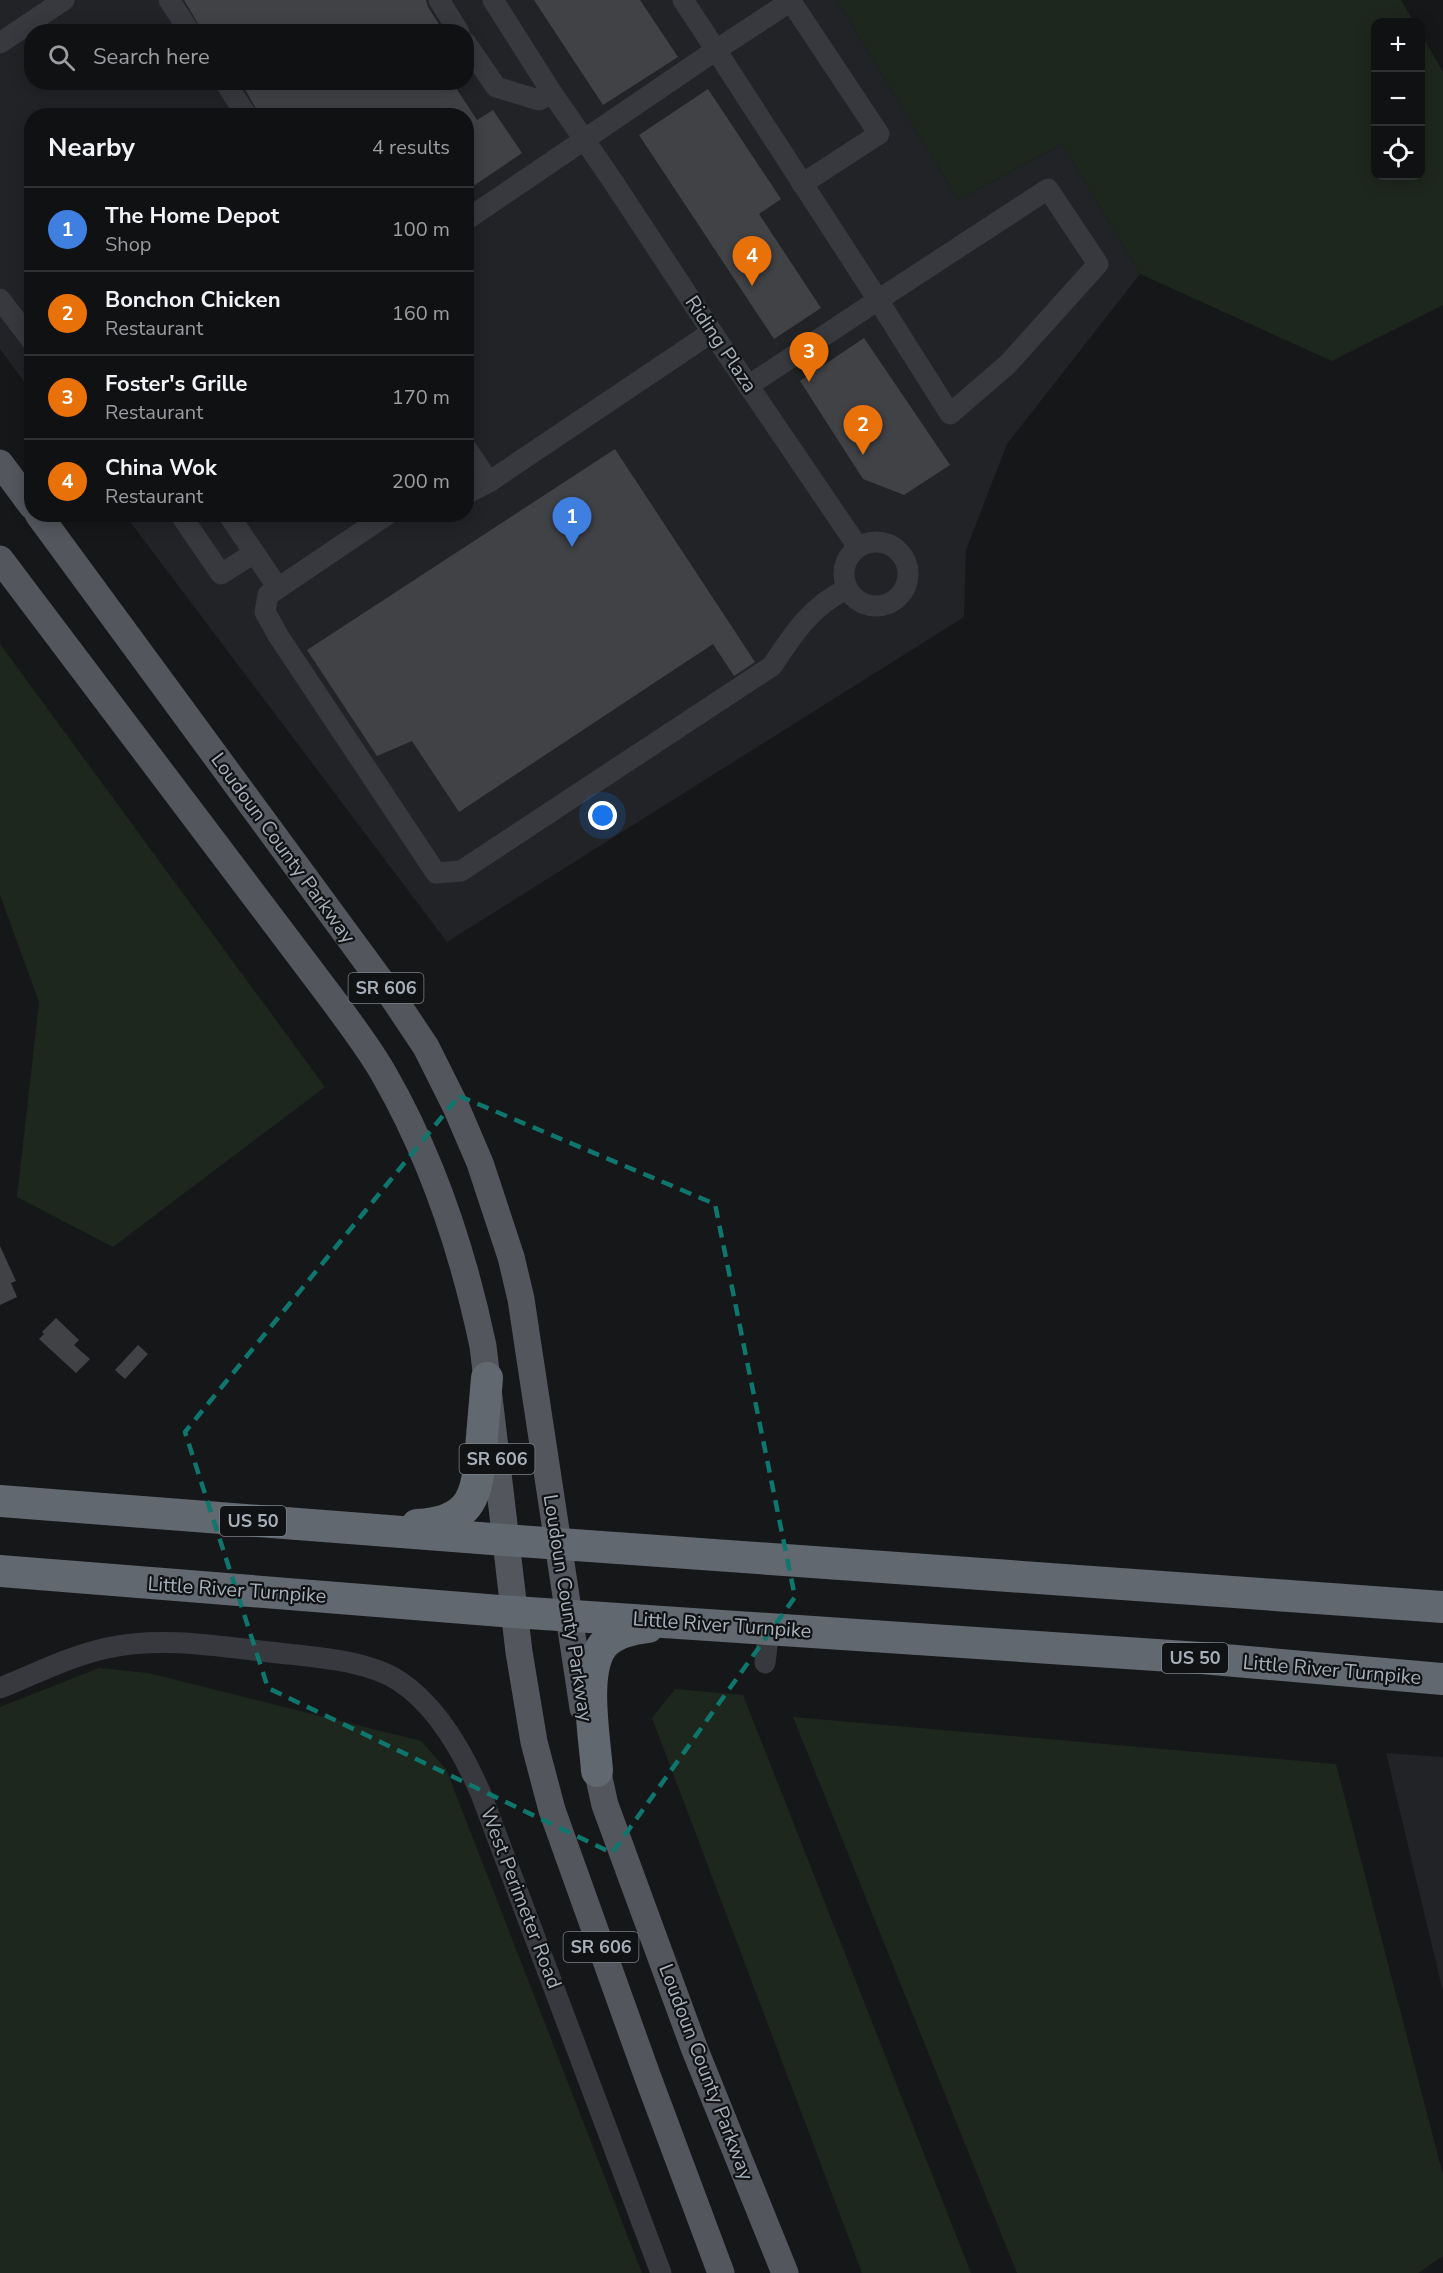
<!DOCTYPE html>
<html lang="en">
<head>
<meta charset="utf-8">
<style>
	:root { --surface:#101113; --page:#191a1c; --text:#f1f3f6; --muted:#9c9da0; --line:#303133; --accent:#ff9128 }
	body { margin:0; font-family:"Nunito Sans",sans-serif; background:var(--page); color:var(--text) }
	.controls { position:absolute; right:18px; top:18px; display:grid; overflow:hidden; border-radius:12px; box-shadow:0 3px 15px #0003 }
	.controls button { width:54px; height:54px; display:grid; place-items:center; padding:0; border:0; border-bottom:2px solid var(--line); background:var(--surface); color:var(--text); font:30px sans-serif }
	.you { position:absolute; left:603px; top:816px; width:21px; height:21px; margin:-15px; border:4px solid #fff; border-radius:50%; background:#1a73e8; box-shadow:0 0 0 9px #1a73e833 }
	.badge { display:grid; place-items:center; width:39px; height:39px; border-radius:50%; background:var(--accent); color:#fff; font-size:20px; font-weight:700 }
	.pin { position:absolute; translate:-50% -50px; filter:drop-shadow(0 2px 3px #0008) }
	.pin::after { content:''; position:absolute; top:32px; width:21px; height:18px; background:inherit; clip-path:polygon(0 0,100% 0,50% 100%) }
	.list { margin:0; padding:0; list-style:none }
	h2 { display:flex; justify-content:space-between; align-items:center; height:78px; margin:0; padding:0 24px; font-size:26px }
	h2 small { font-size:20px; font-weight:400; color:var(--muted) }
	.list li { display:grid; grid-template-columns:39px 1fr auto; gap:18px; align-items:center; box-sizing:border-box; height:84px; padding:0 24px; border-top:2px solid var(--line) }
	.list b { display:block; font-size:22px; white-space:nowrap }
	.list p { margin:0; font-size:20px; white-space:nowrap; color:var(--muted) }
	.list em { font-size:20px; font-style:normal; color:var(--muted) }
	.icon { flex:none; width:33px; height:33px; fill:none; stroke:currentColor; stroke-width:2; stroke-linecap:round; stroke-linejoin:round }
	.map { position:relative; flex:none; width:1443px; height:2273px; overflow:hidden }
	.search { position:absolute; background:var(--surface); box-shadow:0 3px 15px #0003; left:24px; top:24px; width:450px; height:66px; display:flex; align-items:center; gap:15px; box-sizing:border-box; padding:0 21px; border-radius:24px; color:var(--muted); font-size:22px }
	.panel { position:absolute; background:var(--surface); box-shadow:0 3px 15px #0003; left:24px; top:108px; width:450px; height:414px; border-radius:24px }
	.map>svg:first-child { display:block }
	.built { fill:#222326; fill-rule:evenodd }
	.green { fill:#1e271e }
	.building { fill:#404246 }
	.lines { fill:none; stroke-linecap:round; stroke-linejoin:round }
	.minor { stroke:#37393e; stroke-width:21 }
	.major { stroke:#53575d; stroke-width:27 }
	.highway { stroke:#626870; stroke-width:32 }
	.marked { fill:none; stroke:#0f766e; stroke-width:4.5; stroke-dasharray:12 8; stroke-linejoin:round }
	.labels { text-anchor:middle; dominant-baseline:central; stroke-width:4.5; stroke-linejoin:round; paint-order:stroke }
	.shield { fill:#111214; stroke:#7a8188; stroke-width:1.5 }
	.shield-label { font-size:18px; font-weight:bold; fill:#a7b0ba }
	.street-label { font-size:20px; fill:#a7b0ba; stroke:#111214 }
</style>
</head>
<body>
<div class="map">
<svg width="1443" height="2273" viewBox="0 0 1443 2273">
	<rect width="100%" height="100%" fill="#161719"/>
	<!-- built -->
	<g class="built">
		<path d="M0,0H837L958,200L1062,144L1140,274L1007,444L966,550L964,617L447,942L125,515L466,514V116H32L31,391L0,349ZM32,32H466V82H32Z"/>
		<polygon points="1386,1753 1443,1757 1443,1992"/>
	</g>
	<!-- green -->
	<g class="green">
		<polygon points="837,0 1401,0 1414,22 1376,22 1376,176 1420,176 1421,34 1443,72 1443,305 1332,361 1140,274 1062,144 958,200"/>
		<polygon points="0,644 325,1087 113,1247 17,1197 39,1002 0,895"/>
		<polygon points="99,1668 148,1673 421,1741 446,1769 642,2273 0,2273 0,1707"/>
		<polygon points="675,1689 743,1695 971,2273 862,2273 652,1718"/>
		<polygon points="793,1717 1336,1764 1443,2175 1443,2256 1418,2273 1017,2273"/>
	</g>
	<!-- building -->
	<g class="building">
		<polygon points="184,0 426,0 428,7 444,32 203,32"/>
		<polygon points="534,0 640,0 678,57 603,105"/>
		<polygon points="241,82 452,82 477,120 493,110 522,153 466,191 466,116 260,116"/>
		<polygon points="708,89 781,199 759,214 821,308 774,339 639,135"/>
		<polygon points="864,338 950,465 904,495 863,479 800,381"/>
		<polygon points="615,449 755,662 734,676 713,644 459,812 412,741 377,756 307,650"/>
		<polygon points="0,1246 16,1281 11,1283 17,1297 0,1305"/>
		<polygon points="56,1318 79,1340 74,1345 90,1359 76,1373 39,1339 44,1334 42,1332"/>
		<polygon points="138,1345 148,1354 125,1379 115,1370"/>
	</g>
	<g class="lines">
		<!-- minor -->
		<g class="minor">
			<polyline points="169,0 190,32"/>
			<polyline points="439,0 459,32"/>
			<polyline points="493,0 552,93 612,180 712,332 858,547"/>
			<polyline points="683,0 716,50 791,1"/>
			<polyline points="790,0 879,134 802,184"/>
			<polyline points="0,43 64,0"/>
			<polyline points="466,43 496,87 539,100 552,93"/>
			<polyline points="225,82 247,116"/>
			<polygon points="1048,189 1098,264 1008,364 950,414 878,300"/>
			<polyline points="466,220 716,50 878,300 748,386"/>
			<polyline points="0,299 32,341"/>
			<polyline points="466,448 489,482"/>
			<polyline points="466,494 489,482 712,332"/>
			<polyline points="180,514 221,574 254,553"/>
			<polyline points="228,514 278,588"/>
			<path d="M388,514L268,595L265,612L279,637L436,873L461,871L772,666C793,634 812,605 847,589"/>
			<circle cx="876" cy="574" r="32"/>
			<polyline points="765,1663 769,1629"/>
			<path d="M0,1688C35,1674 70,1656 107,1648C160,1636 218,1646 270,1652C310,1657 365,1659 399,1681C437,1706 463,1752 481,1794L661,2273"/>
		</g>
		<!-- major -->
		<g class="major">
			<polyline points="0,463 32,506"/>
			<polyline points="38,514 394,999 426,1047 456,1107 480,1163 511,1257 521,1299 530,1359 583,1708"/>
			<path d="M0,559L333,1000C351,1025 370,1049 385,1076C433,1160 463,1251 483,1346L519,1652L534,1742L552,1810L647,2075L721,2273"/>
			<polyline points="593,1751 605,1805 695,2050 785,2273"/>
		</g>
		<!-- highway -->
		<g class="highway">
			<polyline points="0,1501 505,1540 1443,1607"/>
			<path d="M417,1525C473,1522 477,1495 481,1448C483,1425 485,1402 487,1378"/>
			<polyline points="0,1571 514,1612 1201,1658 1443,1679"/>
			<path d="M597,1771C595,1738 581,1668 605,1643C617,1632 633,1629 648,1627"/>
		</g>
	</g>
	<!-- marked area -->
	<path class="marked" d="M459,1096L715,1204L795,1597L612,1853L268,1688L185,1432Z"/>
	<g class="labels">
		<!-- shield labels -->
		<g class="shield">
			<rect x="348.5" y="973" width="75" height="30" rx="4.5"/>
			<rect x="459.5" y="1444" width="75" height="30" rx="4.5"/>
			<rect x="220" y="1506" width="66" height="30" rx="4.5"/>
			<rect x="1162" y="1643" width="66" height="30" rx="4.5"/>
			<rect x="563.5" y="1932" width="75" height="30" rx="4.5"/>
		</g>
		<g class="shield-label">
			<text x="386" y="988">SR 606</text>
			<text x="497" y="1459">SR 606</text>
			<text x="253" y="1521">US 50</text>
			<text x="1195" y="1658">US 50</text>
			<text x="601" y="1947">SR 606</text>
		</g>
		<!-- street labels -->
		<g class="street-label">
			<text transform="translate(721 344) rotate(56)">Riding Plaza</text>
			<text transform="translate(283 848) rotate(54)">Loudoun County Parkway</text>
			<text transform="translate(237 1590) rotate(4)">Little River Turnpike</text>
			<text transform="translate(568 1608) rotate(81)">Loudoun County Parkway</text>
			<text transform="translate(722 1625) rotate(4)">Little River Turnpike</text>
			<text transform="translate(1332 1670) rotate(5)">Little River Turnpike</text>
			<text transform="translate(521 1898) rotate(69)">West Perimeter Road</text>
			<text transform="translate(706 2072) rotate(69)">Loudoun County Parkway</text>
		</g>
	</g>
</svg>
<div class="controls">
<button>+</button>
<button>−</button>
<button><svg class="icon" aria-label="locate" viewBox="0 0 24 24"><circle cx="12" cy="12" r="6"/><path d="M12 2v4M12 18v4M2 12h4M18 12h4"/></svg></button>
</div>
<div class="you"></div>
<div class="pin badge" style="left:572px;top:547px;background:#3f7fe0">1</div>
<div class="pin badge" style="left:863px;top:455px;background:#e8710a">2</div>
<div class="pin badge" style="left:809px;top:382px;background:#e8710a">3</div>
<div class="pin badge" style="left:752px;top:286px;background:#e8710a">4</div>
<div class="search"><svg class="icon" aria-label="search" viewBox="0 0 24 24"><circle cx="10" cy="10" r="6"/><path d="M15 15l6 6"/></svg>Search here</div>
<section class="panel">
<h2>Nearby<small>4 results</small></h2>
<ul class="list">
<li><span class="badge" style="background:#3f7fe0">1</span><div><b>The Home Depot</b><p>Shop</p></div><em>100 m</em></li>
<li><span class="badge" style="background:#e8710a">2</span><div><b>Bonchon Chicken</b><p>Restaurant</p></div><em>160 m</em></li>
<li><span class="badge" style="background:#e8710a">3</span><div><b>Foster's Grille</b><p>Restaurant</p></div><em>170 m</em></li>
<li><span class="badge" style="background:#e8710a">4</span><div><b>China Wok</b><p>Restaurant</p></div><em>200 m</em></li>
</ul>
</section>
</div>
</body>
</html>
